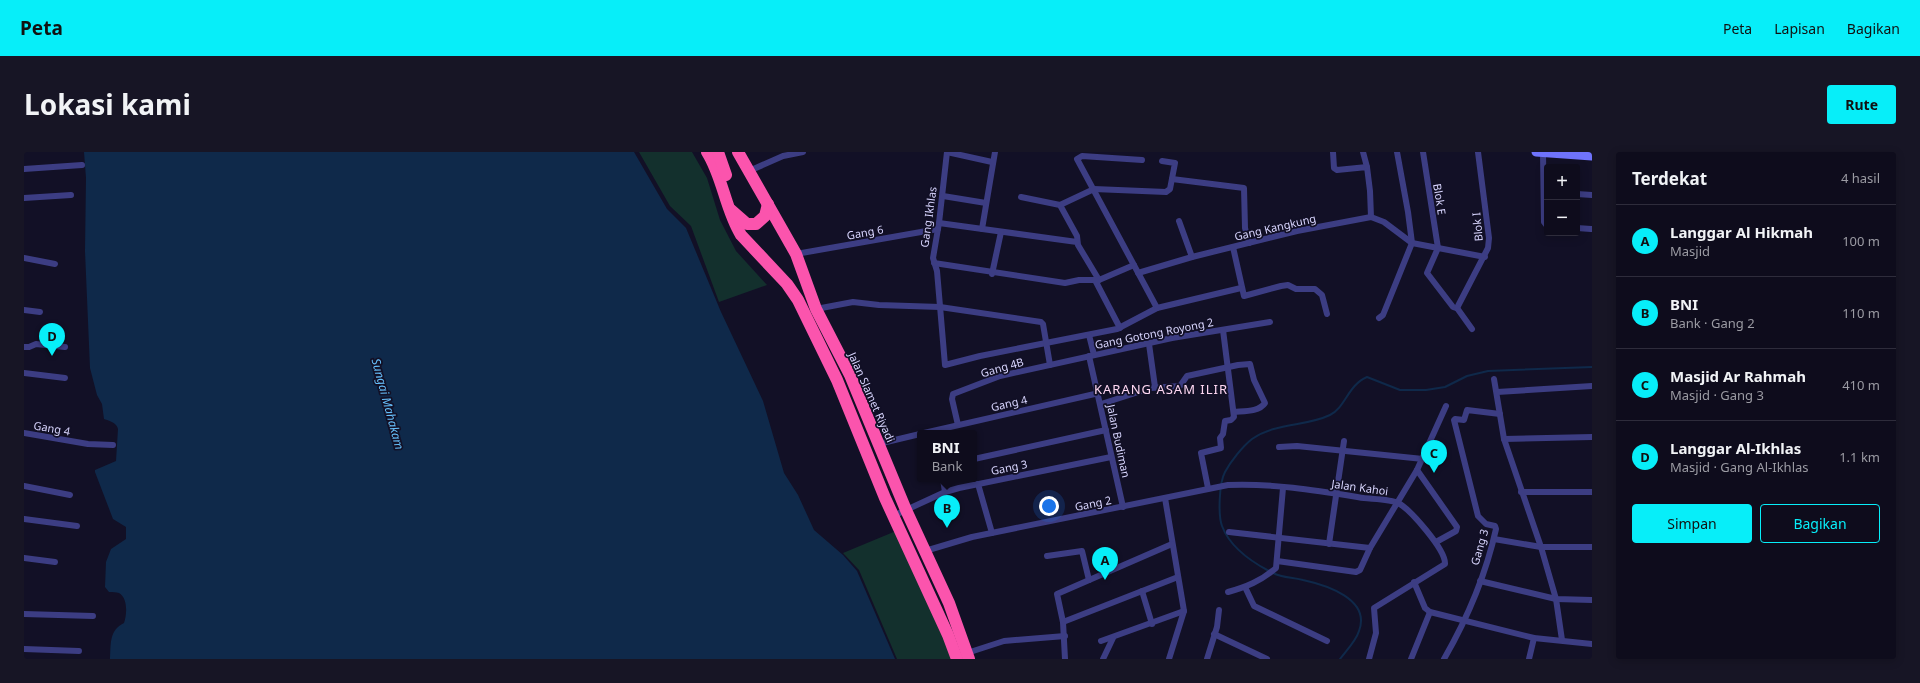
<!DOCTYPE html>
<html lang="id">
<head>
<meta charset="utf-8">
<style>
	:root { --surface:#0e0c1c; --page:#171525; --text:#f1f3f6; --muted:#9b9ba3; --line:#2e2c3b; --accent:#07eef9 }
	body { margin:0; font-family:"Noto Sans",sans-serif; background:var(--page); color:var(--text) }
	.controls { position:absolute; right:12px; top:12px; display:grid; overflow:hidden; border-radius:4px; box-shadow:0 2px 10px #0003 }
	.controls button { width:36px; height:36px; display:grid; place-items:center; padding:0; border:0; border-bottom:1px solid var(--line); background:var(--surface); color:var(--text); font:20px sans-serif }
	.you { position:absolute; left:1025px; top:354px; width:14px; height:14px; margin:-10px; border:3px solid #fff; border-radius:50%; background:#1a73e8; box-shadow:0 0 0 6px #1a73e833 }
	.badge { display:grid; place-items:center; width:26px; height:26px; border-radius:50%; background:var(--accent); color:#111; font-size:13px; font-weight:700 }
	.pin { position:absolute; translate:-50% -33px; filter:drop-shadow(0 1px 2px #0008) }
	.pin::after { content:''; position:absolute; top:21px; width:14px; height:12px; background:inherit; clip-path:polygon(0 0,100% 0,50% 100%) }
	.popup { position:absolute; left:893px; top:278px; width:60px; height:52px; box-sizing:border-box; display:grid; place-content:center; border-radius:4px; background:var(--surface); filter:drop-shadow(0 1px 3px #0005); font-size:13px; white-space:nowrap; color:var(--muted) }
	.popup b { font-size:15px; color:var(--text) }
	.popup::after { content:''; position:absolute; left:50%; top:100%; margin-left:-8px; border:8px solid transparent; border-top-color:var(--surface) }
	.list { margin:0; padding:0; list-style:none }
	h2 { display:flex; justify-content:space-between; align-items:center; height:52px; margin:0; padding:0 16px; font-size:17px }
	h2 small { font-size:13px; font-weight:400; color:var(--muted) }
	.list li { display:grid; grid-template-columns:26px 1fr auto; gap:12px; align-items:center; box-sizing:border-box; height:72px; padding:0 16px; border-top:1px solid var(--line) }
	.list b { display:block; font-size:15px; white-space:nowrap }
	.list p { margin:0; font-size:13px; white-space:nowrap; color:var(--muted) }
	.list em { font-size:13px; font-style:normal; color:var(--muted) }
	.actions { display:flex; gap:8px; padding:12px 16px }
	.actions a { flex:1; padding:9px 0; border:1px solid var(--accent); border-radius:4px; text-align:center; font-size:14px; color:var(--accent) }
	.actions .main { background:var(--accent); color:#111 }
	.map { position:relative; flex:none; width:1568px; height:507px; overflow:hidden; border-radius:4px }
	header { display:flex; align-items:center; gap:24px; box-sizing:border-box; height:56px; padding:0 20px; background:var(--accent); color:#111 }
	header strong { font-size:19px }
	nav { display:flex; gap:22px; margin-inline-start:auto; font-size:14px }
	.intro { display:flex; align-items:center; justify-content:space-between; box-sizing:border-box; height:96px; padding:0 24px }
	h1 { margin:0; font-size:28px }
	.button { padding:10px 18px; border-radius:4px; background:var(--accent); color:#111; font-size:14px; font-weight:700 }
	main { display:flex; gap:24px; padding:0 24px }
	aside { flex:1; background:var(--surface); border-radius:4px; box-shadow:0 2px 10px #0003 }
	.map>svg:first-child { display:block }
	.green { fill:#13302d }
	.water { fill:#0f294a }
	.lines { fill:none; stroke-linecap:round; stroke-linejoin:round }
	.stream { stroke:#0f294a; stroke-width:2 }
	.street { stroke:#3c3d83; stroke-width:6 }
	.secondary { stroke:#6f73fb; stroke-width:9 }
	.highway { stroke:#fb54ad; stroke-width:12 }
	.labels { text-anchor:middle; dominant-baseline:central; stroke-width:3.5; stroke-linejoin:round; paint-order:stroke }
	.street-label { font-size:11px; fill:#d8d5fe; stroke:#121026 }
	.water-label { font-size:12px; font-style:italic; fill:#66bffb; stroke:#121026 }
	.quarter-label { font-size:13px; letter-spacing:1px; fill:#fed7f2; stroke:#121026 }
</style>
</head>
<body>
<header>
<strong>Peta</strong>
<nav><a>Peta</a><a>Lapisan</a><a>Bagikan</a></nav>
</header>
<div class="intro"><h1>Lokasi kami</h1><a class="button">Rute</a></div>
<main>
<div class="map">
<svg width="1568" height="507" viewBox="0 0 1568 507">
	<rect width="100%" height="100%" fill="#121026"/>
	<!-- green -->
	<g class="green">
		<polygon points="615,0 668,0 683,26 696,68 712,99 743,133 695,150 667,74 646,54"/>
		<polygon points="872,379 922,489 927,507 873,507 835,418 819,401"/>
	</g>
	<!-- water -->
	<path class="water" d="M60,0H610L643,57L662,76L697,160L739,249L760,321L774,343L790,378L819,403L833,419L871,507H86C87,492 85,478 100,471C103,463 104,446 95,441C92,440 89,440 85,440L81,435L82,410L87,397L102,387V375L89,367L71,320V318L92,309L94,277C93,271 86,269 80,267L78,252L73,243L66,216L61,99L62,26Z"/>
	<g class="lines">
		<!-- stream -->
		<g class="stream">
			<path d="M1245,419C1226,409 1206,395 1198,374C1194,363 1195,331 1201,320C1207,309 1218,295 1228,287C1253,270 1281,275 1306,263C1321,256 1324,233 1343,225L1376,238H1402L1421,235L1443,224L1464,219L1568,215"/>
			<path d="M1249,421C1259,426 1268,425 1279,428C1302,433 1347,447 1335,479C1332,489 1322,499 1316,507"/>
		</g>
		<!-- street -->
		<g class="street">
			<polyline points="923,0 915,71 909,106 913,119 921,213 956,204 1093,177 1133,156 1053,7 1058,4 1118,8"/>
			<polyline points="923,0 968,10"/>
			<polyline points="1309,0 1310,16 1313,18 1343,15 1346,39 1347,65"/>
			<polyline points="1339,0 1343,15"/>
			<polyline points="1399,0 1414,96 1403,121 1429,155 1432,156 1434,154 1464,96 1465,86 1454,0"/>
			<polyline points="1519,1 1520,70 1523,74"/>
			<polyline points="0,17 58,13"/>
			<polyline points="725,19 759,4 779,0"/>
			<polyline points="1148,27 1220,36 1221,76 1225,91"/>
			<polyline points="1553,42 1568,43"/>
			<polyline points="919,44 962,51"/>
			<polyline points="997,45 1036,53 1053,84 1054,93 1075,128"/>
			<polyline points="0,46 47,43"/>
			<polyline points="1036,53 1070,37 1142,40 1146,37 1151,11 1138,9"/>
			<polyline points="1155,69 1168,105"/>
			<polyline points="915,71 1053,90"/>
			<polyline points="1553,76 1567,77"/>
			<polyline points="958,77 971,0"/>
			<polyline points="1209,95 1220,144 1257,134 1264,133 1272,137 1291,137 1298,143 1303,162"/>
			<polyline points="772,102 914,77"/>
			<polyline points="0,106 31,112"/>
			<polyline points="910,111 1041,131 1055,128 1075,128 1110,113"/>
			<polyline points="1114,121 1168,105 1273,79 1347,65 1360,70 1388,91 1461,105"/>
			<polyline points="968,122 977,80"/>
			<polyline points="1071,128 1096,176"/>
			<polyline points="1133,156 1217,136"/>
			<polyline points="1433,156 1448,177"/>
			<polyline points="792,157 829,150 855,153 916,155 1017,170 1019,172 1026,213"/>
			<polyline points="0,158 16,160"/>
			<polyline points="1355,166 1359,163 1388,91 1384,60 1373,0"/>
			<polyline points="1065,183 1070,203"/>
			<polyline points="1125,192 1131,235"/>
			<polyline points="0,195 5,195 12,192 41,195"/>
			<polyline points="1065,204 1099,355"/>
			<polyline points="0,221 41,226"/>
			<polyline points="1470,227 1480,287 1517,395 1532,447 1538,488"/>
			<polyline points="1473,240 1568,234"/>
			<path d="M1077,252L1127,236L1156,234L1163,224L1214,213L1226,212L1230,228L1241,251C1235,260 1220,259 1210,260"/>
			<polyline points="934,273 928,247 929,242 976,224 1148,186 1246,170"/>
			<polyline points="0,281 64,292 89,293"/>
			<polyline points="900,281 1075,241"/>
			<polyline points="1480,287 1568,285"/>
			<polyline points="854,292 896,282"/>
			<polyline points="1255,295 1273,294 1399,307"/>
			<polyline points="950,307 1082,278"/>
			<polyline points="1393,318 1433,375 1432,379 1412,390"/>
			<polyline points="919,327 921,340"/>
			<polyline points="954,332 968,381"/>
			<polyline points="0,334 46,343"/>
			<polyline points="1184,336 1177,301 1197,296 1196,286 1199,282 1201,269 1207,268 1210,265 1199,178"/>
			<polyline points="1497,340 1568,340"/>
			<polyline points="1141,346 1160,459 1145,507"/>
			<polyline points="869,364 921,340 935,336 1087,305"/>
			<polyline points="0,367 53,374"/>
			<polyline points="1205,380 1346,396"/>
			<polyline points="1470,387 1517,395 1568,395"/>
			<polyline points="1305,392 1320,289"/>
			<path d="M901,399L948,385L1204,333C1249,331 1296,339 1340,346C1349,347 1367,347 1374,351C1386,357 1422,398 1421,412L1350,456L1352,481L1345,507"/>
			<polyline points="1023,404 1058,399 1065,428"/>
			<polyline points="0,406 31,410"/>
			<polyline points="1253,409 1332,420 1336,418 1346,396 1393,318 1422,254"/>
			<polyline points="1456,429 1532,447 1568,448"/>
			<polyline points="1390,430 1401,456 1406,460 1510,486 1568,492"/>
			<polyline points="1221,435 1230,454 1303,489"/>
			<polyline points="1118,439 1128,472"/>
			<path d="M1204,440C1222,435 1237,429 1252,416L1259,336"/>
			<polyline points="0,462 69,464"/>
			<polyline points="1039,470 1154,425"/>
			<polyline points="1190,482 1243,507"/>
			<polyline points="1077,489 1160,459"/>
			<polyline points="0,497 55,499"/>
			<polyline points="943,501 980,489 1041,484"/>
			<polyline points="1041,507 1039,470 1033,442 1148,392"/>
			<polyline points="1079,507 1089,486"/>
			<polyline points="1183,507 1193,475 1195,458"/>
			<polyline points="1387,507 1406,460"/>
			<path d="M1420,507C1443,467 1462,422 1472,377L1471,374L1462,372L1454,364L1430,268L1431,267L1440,268L1443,258L1476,262"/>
			<polyline points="1505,507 1510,486"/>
		</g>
		<!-- secondary -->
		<polyline class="secondary" points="1512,0 1568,4"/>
		<!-- highway -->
		<g class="highway">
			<path d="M683,0C699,25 701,57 717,83L763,132L774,148L813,228L861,346L924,483L933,507"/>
			<polyline points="694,0 702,23"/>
			<polyline points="714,0 772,102 792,157 826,223 882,358 925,451 945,507"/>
			<polyline points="707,58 723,72 732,72 741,64 744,52"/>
		</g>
	</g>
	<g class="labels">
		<!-- street labels -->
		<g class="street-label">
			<text transform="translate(1416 47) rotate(81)">Blok E</text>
			<text transform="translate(904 65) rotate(-82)">Gang Ikhlas</text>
			<text transform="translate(1251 75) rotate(-13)">Gang Kangkung</text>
			<text transform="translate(1453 75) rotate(-95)">Blok I</text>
			<text transform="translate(841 80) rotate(-10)">Gang 6</text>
			<text transform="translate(1130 181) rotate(-11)">Gang Gotong Royong 2</text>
			<text transform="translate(978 215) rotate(-16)">Gang 4B</text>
			<text transform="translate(848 245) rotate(66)">Jalan Slamet Riyadi</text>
			<text transform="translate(985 251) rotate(-13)">Gang 4</text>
			<text transform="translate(28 276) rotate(10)">Gang 4</text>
			<text transform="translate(1095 289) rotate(78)">Jalan Budiman</text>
			<text transform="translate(985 315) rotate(-11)">Gang 3</text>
			<text transform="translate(1336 335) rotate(8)">Jalan Kahoi</text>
			<text transform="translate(1069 351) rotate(-11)">Gang 2</text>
			<text transform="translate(1455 395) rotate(-74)">Gang 3</text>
		</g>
		<!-- water labels -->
		<g class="water-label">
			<text transform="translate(364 252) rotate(75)">Sungai Mahakam</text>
		</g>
		<!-- quarter labels -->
		<g class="quarter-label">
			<text x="1137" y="237">KARANG ASAM ILIR</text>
		</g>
	</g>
</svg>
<div class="controls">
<button>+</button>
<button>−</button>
</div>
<div class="you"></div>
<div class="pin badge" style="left:1081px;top:428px">A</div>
<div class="pin badge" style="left:923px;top:376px">B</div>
<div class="popup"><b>BNI</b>Bank</div>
<div class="pin badge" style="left:1410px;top:321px">C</div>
<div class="pin badge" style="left:28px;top:204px">D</div>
</div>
<aside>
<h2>Terdekat<small>4 hasil</small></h2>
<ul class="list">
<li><span class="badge">A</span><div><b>Langgar Al Hikmah</b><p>Masjid</p></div><em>100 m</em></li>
<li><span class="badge">B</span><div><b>BNI</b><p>Bank · Gang 2</p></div><em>110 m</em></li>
<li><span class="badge">C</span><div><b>Masjid Ar Rahmah</b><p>Masjid · Gang 3</p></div><em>410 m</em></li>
<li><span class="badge">D</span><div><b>Langgar Al-Ikhlas</b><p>Masjid · Gang Al-Ikhlas</p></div><em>1.1 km</em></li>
</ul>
<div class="actions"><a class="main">Simpan</a><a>Bagikan</a></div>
</aside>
</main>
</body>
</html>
